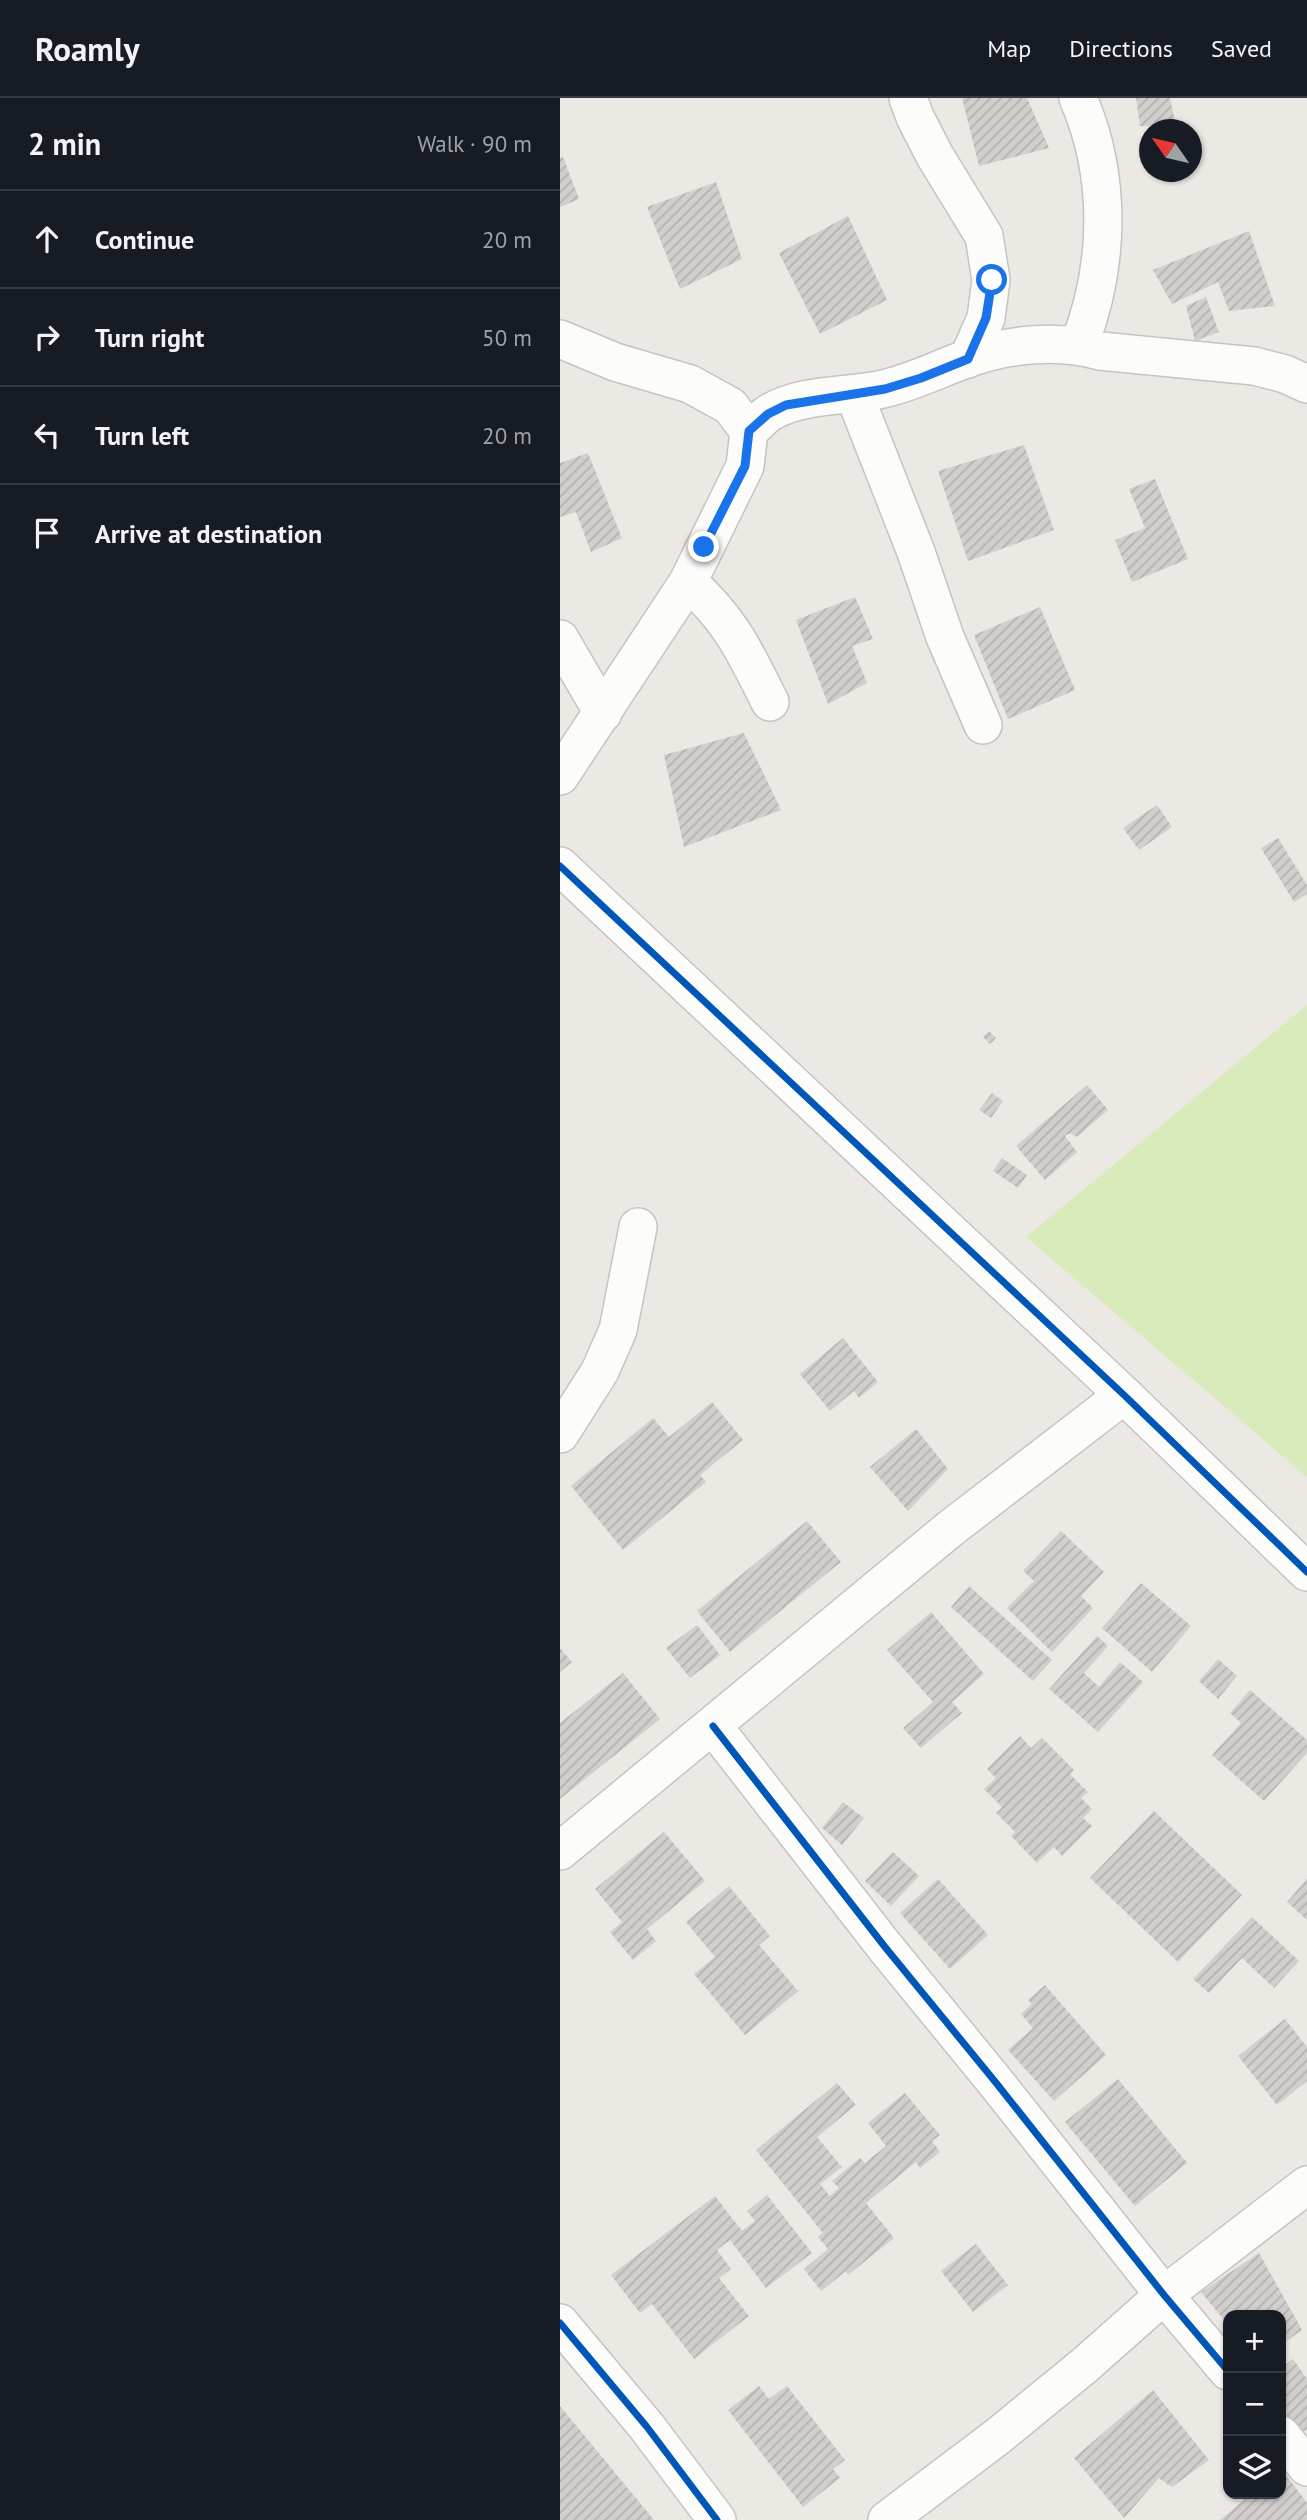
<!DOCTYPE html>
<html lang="en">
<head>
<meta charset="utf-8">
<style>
	:root { --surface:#171b24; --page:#242831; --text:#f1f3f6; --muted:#9ea1a6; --line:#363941 }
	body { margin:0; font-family:"PT Sans",sans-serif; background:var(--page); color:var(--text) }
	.controls { position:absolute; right:21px; bottom:21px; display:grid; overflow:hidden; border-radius:14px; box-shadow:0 2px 5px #0004 }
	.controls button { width:63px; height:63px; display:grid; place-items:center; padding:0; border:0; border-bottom:2px solid var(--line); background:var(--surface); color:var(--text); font:35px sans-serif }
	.compass { position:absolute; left:579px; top:21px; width:63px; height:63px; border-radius:50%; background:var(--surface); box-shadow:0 2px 5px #0004; rotate:304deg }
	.stop { position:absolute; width:21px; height:21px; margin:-16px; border:5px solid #1a73e8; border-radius:50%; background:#fff }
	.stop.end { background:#1a73e8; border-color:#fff; box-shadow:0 2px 7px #0008 }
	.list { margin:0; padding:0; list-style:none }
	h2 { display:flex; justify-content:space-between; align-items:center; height:91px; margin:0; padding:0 28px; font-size:30px }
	h2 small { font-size:23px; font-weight:400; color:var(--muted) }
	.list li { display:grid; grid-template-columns:46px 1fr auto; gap:21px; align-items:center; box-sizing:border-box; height:98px; padding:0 28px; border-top:2px solid var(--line) }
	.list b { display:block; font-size:26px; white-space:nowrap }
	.list em { font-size:23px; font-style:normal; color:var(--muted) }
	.icon { flex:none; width:38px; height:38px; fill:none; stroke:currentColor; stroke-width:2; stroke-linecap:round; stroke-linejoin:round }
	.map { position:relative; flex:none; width:747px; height:2422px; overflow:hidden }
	header { display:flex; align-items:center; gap:42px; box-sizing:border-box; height:98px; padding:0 35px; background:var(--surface); border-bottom:2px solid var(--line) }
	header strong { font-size:33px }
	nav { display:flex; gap:38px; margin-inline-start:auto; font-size:24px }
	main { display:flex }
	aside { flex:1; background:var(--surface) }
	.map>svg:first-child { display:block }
	.pitch { fill:#d9eabb }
	.building { fill:url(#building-hatch) }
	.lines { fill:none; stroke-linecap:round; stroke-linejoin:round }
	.minor-casing { stroke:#c5c4c5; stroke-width:40 }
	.minor { stroke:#fcfcfb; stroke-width:37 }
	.cycleway-casing { stroke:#fff; stroke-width:11 }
	.cycleway { stroke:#0057b8; stroke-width:7 }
	.route { stroke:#1a73e8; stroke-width:9 }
</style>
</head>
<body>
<header>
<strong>Roamly</strong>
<nav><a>Map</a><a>Directions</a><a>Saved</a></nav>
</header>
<main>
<aside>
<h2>2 min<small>Walk · 90 m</small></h2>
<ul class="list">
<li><svg class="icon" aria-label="ahead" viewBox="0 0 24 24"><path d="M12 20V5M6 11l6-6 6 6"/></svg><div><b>Continue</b></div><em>20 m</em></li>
<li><svg class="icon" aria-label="right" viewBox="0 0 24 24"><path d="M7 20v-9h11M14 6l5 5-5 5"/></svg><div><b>Turn right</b></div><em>50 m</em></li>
<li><svg class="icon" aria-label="left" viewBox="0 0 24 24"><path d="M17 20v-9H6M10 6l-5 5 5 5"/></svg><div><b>Turn left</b></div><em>20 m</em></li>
<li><svg class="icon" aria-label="arrive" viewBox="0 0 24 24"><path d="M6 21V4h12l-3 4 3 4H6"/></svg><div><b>Arrive at destination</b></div></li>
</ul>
</aside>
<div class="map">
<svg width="747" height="2422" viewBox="0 0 747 2422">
	<defs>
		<pattern id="building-hatch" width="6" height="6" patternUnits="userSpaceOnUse" patternTransform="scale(1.75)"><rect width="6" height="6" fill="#d1cecb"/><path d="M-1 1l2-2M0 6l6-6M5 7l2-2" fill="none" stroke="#b4b1af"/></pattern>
	</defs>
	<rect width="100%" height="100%" fill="#ece8e4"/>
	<!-- pitch -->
	<polygon class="pitch" points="747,907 747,1379 466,1139"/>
	<!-- building -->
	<g class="building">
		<polygon points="402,0 467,0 489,50 419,68"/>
		<polygon points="576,0 610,0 616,28 580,28"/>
		<polygon points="3,59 19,101 0,109 0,60"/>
		<polygon points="156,84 182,161 120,191 87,109"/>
		<polygon points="288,118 327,202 260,236 219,155"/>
		<polygon points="689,133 715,208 669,213 658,184 612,206 593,172"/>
		<polygon points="646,199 659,234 635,243 626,208"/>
		<polygon points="464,347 494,432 408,463 378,373"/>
		<polygon points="28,355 62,440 31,454 16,414 0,419 0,365"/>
		<polygon points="595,381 628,461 572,484 555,442 585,430 569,391"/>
		<polygon points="295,499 313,541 292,548 307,585 268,606 236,522"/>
		<polygon points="480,509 515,592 448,621 414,537"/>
		<polygon points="184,635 221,712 124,749 104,657"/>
		<polygon points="597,707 612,729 579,752 563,730"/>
		<polygon points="718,740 747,787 747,796 734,804 701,750"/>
		<polygon points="429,933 436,940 430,946 423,939"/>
		<polygon points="527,987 548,1012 517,1039 510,1035 505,1038 517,1054 485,1082 456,1048"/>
		<polygon points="432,995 443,1003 431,1020 419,1012"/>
		<polygon points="442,1060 467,1077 458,1090 433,1073"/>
		<polygon points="283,1240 318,1284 299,1300 294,1293 270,1313 240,1276"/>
		<polygon points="152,1304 183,1342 140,1377 146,1384 63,1452 11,1388 93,1320 109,1339"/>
		<polygon points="356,1331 388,1371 348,1413 310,1369"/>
		<polygon points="247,1423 281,1464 170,1554 137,1513"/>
		<polygon points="501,1433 544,1474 521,1498 533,1510 492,1554 447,1510 474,1483 463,1473"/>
		<polygon points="581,1485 631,1528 592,1574 542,1530"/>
		<polygon points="409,1488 492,1562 473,1583 391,1509"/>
		<polygon points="371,1514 424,1576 392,1604 402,1615 361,1650 343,1630 373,1604 327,1552"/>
		<polygon points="137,1527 160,1557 130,1580 106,1550"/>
		<polygon points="537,1538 548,1548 524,1575 539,1589 560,1564 583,1584 538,1634 489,1591"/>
		<polygon points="0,1550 12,1564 0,1574"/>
		<polygon points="658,1561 677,1578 658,1601 639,1583"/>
		<polygon points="63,1575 100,1621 0,1701 0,1625"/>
		<polygon points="690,1592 747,1642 747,1655 704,1703 652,1657 681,1625 670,1615"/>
		<polygon points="460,1638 471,1650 482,1640 514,1672 510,1676 528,1694 521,1700 532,1711 523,1720 532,1728 502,1758 494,1749 477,1765 451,1738 455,1734 436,1715 442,1709 424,1691 436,1680 427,1671"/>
		<polygon points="283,1704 304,1720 282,1747 262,1730"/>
		<polygon points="594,1713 682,1797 618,1864 530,1780"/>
		<polygon points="104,1734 145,1783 87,1831 96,1843 73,1862 50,1834 62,1824 35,1791"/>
		<polygon points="333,1754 359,1778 331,1808 305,1783"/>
		<polygon points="378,1781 428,1837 390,1871 340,1815"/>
		<polygon points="747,1781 747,1822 727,1804"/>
		<polygon points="169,1788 210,1838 199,1847 238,1893 185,1937 134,1876 155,1859 126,1824"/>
		<polygon points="692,1819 739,1863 714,1890 682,1860 649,1895 633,1881"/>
		<polygon points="485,1887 546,1957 494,2003 448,1952 473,1930 461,1916 472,1906 468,1902"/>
		<polygon points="725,1921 747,1949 747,1983 717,2007 678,1958"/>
		<polygon points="558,1981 627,2065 575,2108 505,2024"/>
		<polygon points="277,1985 296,2007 257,2039 282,2069 260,2086 270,2098 279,2090 272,2083 300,2060 305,2065 326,2048 308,2025 345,1995 380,2037 372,2043 380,2054 360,2070 356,2064 306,2105 334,2140 288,2177 286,2173 261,2193 244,2171 268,2151 258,2139 263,2135 196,2052"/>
		<polygon points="207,2097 252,2155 206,2190 170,2142 157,2152 171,2171 159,2180 189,2218 134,2261 92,2206 80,2215 51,2177 155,2098 182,2133 195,2123 187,2113"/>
		<polygon points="416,2146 448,2187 413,2214 381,2173"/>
		<polygon points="699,2155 742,2232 721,2247 721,2217 668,2217 668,2227 641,2194"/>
		<polygon points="733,2261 747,2281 747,2331 736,2339 721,2318 721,2270"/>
		<polygon points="199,2288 209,2301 227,2288 285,2362 273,2371 280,2380 243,2409 168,2312"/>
		<polygon points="593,2292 649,2362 612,2389 599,2380 564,2420 514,2360"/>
		<polygon points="0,2308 94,2422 0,2422"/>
		<polygon points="721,2370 747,2405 747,2422 660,2422 691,2396 721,2396"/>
	</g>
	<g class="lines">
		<defs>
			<g id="minor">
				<polyline points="348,0 355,19 375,58 424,138 431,182 426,220 408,261"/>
				<path d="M518,0C552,78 550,168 519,247"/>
				<polyline points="0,241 55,264 130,286 170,308 189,333 185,368 128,484 0,678"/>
				<polyline points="294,296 356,454 385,539 423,627"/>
				<path d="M189,333C196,327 202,320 209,315C242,295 287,299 323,291C354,284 380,270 409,260C450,246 498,241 540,253L694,268L725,276L747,286"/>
				<path d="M128,484C171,522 185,554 210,604"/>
				<polyline points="0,541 43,615"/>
				<polyline points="0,768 564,1297 747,1474"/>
				<polyline points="0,1336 40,1273 58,1232 78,1129"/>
				<polyline points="153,1628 325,1849 437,1986 604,2197 668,2273"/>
				<polyline points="0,1753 391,1430 564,1297"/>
				<polyline points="0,2225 87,2329 157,2422"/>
				<polyline points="721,2337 747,2369"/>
				<polyline points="327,2422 437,2339 525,2267 604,2197 747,2087"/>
			</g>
		</defs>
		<!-- minor casing -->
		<use href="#minor" class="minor-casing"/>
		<!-- minor -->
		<use href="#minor" class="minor"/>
		<defs>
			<g id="cycleway">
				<polyline points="0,768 564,1297 747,1474"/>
				<polyline points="153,1628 325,1849 437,1986 604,2197 668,2273"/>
				<polyline points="0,2225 87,2329 157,2422"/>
			</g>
		</defs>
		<!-- cycleway casing -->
		<use href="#cycleway" class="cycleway-casing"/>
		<!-- cycleway -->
		<use href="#cycleway" class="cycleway"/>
	</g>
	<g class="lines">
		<!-- route -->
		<polyline class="route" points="144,449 185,368 189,333 208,316 226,307 325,291 361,280 408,261 426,220 432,182"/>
	</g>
</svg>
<div class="controls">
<button>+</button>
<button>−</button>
<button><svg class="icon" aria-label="layers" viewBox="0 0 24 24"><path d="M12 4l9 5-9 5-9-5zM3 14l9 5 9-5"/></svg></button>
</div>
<svg class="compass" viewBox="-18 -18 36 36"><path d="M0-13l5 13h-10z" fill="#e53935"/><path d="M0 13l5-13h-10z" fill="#9ea1a6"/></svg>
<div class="stop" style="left:432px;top:182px"></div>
<div class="stop end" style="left:144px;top:449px"></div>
</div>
</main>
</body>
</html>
